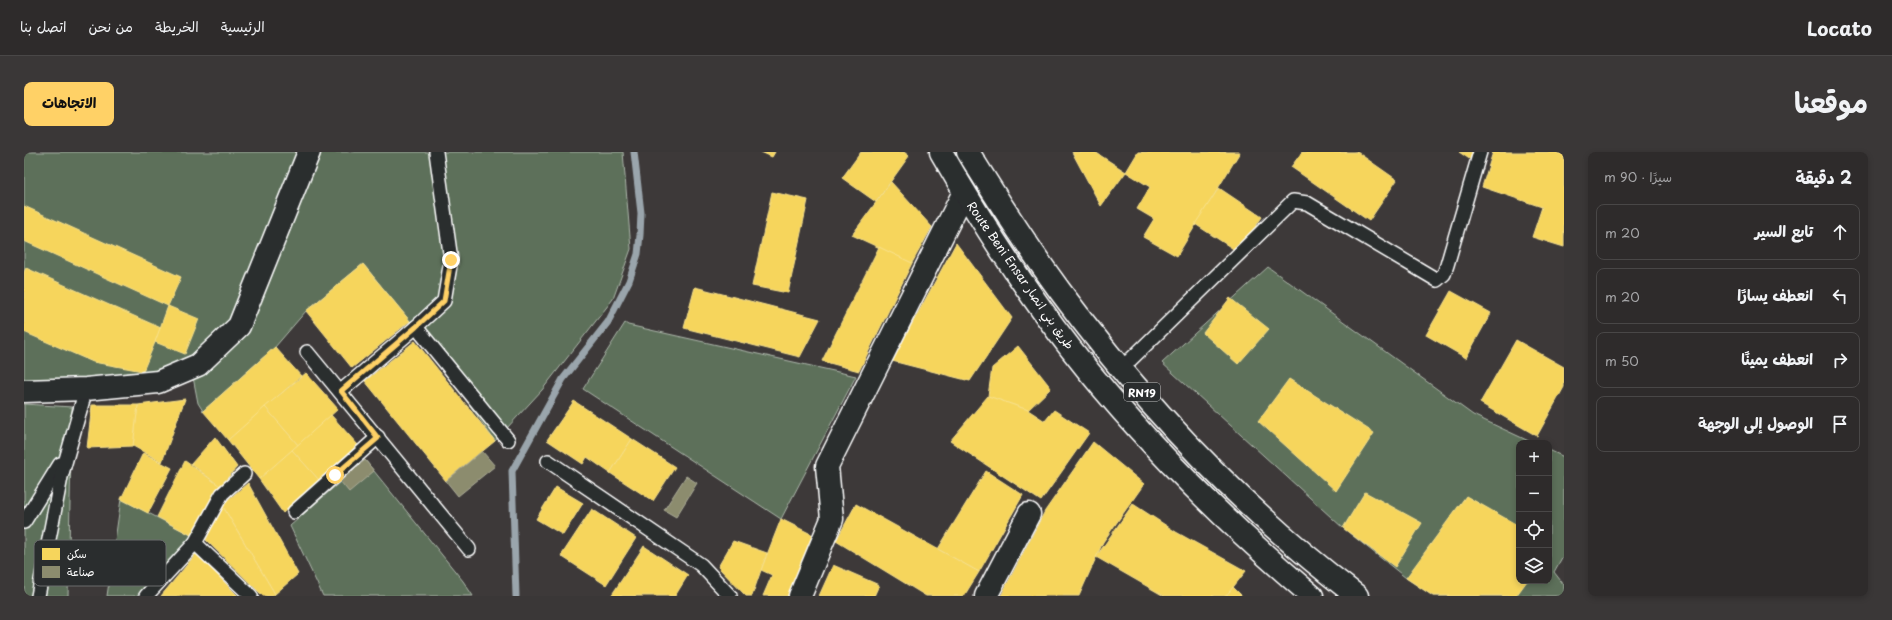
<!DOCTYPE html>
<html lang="ar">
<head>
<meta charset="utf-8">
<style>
	:root { --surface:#2e2b2b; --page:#3a3737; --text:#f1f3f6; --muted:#a7a7a9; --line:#494747; --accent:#ffd166 }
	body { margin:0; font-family:"Playpen Sans","Playpen Sans Arabic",sans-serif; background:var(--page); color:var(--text); direction:rtl }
	.controls { position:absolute; right:12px; bottom:12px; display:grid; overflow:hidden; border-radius:8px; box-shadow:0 2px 6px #0003 }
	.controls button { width:36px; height:36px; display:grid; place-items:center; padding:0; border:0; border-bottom:1px solid var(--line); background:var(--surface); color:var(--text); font:20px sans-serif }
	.stop { position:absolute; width:12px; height:12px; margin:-9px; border:3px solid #ffd166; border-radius:50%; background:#fff }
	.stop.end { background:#ffd166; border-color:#fff; box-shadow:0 1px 4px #0008 }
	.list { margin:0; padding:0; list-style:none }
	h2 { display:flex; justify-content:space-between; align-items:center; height:52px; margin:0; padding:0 16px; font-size:17px }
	h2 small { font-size:13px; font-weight:400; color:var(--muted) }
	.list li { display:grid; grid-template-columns:26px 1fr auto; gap:12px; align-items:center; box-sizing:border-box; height:56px; margin:0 8px 8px; padding:0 8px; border:1px solid var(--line); border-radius:8px }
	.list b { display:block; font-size:15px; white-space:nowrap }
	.list em { font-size:13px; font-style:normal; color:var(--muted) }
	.icon { flex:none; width:22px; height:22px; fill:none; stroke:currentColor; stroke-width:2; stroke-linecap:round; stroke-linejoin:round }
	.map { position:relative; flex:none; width:1540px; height:444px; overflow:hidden; direction:ltr; border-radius:8px }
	header { display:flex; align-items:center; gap:24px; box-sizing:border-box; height:56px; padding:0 20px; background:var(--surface); border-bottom:1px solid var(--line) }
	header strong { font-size:19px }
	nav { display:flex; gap:22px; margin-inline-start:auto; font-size:14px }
	.intro { display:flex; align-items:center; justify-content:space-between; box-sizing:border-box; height:96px; padding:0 24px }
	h1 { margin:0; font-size:28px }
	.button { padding:10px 18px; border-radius:8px; background:var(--accent); color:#111; font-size:14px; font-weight:700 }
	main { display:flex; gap:24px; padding:0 24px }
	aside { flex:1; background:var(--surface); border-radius:8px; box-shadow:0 2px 6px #0003 }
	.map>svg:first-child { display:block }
	.green { fill:#5d705a; stroke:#aeb8ac }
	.homes { fill:#f6d55c; stroke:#f9e28d }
	.industry { fill:#8c8c6e; stroke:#aeae9a }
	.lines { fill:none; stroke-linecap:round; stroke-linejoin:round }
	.stream { stroke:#9aa5ac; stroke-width:7 }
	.lane-casing { stroke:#fff; stroke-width:16 }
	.street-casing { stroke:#fff; stroke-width:25 }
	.highway-casing { stroke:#fff; stroke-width:25 }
	.lane { stroke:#2a2d2e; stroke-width:13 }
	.street { stroke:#2a2d2e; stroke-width:22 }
	.highway { stroke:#2a2d2e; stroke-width:22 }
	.route { stroke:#ffd166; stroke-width:5 }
	.labels { text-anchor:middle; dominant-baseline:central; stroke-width:4; stroke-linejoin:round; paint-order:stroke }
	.shield { fill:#2a2d2e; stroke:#bfc0c0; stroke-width:1 }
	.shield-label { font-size:11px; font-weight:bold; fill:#fff }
	.street-label { font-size:12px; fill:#fff; stroke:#2a2d2e }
	.key { fill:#2a2d2e; stroke:#6a6c6d; stroke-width:1 }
	.key-label { font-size:11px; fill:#fff }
</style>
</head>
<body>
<header>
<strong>Locato</strong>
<nav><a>الرئيسية</a><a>الخريطة</a><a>من نحن</a><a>اتصل بنا</a></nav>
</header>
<div class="intro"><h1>موقعنا</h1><a class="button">الاتجاهات</a></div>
<main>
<aside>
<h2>2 دقيقة<small>سيرًا · 90 m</small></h2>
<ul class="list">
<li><svg class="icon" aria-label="ahead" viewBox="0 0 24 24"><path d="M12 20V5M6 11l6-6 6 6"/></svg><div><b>تابع السير</b></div><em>20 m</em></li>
<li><svg class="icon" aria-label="left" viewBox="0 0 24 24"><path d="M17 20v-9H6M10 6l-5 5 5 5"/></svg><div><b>انعطف يسارًا</b></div><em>20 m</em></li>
<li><svg class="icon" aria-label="right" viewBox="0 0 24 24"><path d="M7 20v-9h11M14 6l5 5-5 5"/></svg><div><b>انعطف يمينًا</b></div><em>50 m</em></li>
<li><svg class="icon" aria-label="arrive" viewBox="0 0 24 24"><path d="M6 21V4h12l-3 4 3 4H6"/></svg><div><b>الوصول إلى الوجهة</b></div></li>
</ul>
</aside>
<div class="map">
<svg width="1540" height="444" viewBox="0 0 1540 444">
	<rect width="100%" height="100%" fill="#3d3939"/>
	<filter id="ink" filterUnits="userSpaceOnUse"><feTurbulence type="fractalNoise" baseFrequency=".025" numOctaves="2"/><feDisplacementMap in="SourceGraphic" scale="8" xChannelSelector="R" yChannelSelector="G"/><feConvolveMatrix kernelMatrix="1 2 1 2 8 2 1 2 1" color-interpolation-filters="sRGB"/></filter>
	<g filter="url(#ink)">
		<!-- green -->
		<g class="green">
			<polygon points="0,0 599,0 607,97 589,147 518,238 471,289 386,169 339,112 282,159 251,195 179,259 174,251 169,225 0,228"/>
			<polygon points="1244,115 1449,263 1509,291 1495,291 1495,429 1525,429 1525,298 1540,305 1540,402 1530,420 1540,433 1540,444 1409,444 1382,426 1319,376 1138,211"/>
			<polygon points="601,171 604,173 832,224 757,367 559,237"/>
			<polygon points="0,252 48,255 44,444 0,444"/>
			<polygon points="341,308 439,429 449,444 299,444 266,374"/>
			<polygon points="97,347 169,384 112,444 83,444"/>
		</g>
		<!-- homes -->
		<g class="homes">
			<polygon points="737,0 751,0 748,5"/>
			<polygon points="837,0 880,0 885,4 852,50 818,26"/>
			<polygon points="1048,0 1071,0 1102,20 1077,54"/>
			<polygon points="1114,0 1216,0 1153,104 1119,85 1130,67 1113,57 1126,35 1102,20"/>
			<polygon points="1278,0 1333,0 1373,28 1345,69 1267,15"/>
			<polygon points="1435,0 1449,0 1447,8"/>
			<polygon points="1469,0 1531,0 1540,3 1540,95 1508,85 1518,55 1458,35"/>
			<polygon points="867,30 908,75 888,111 828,83"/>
			<polygon points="1195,36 1238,65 1214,100 1171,72"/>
			<polygon points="748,40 784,48 764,141 728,134"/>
			<polygon points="0,54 157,125 144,154 0,89"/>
			<polygon points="932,91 988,166 946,229 868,209"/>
			<polygon points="855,95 888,111 835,219 798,209"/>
			<polygon points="339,112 386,169 328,216 282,159"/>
			<polygon points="2,116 137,176 119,219 69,210 0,180 0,120"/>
			<polygon points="671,135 796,167 776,205 660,176"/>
			<polygon points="1427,139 1467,161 1442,206 1402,183"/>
			<polygon points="1206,146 1245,177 1214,212 1179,181"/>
			<polygon points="144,154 175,167 161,202 131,190"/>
			<polygon points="1492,188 1540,215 1540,235 1513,284 1456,251"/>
			<polygon points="391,189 471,289 422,329 341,229"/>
			<polygon points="994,194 1027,236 1004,258 964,244 968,216"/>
			<polygon points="251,195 277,224 204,288 179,259"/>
			<polygon points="282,221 314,257 274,293 241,255"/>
			<polygon points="1265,227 1350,281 1312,339 1234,269"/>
			<polygon points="964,244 1004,258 1021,269 1030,258 1065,281 1017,349 926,289"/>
			<polygon points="161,247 138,310 109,294 114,253"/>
			<polygon points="550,249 608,287 586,321 563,305 559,312 523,288"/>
			<polygon points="68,253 114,253 109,294 63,296"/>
			<polygon points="241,255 274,293 235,327 204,288"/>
			<polygon points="307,263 334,293 295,328 268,298"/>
			<polygon points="191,285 213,315 196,334 167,312"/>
			<polygon points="608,287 651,315 629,349 586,321"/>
			<polygon points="1069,290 1120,332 1079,390 1055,444 977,444 1021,359"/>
			<polygon points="268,298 295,328 259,361 235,327"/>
			<polygon points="119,301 148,316 124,361 97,347"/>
			<polygon points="161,309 196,334 169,384 133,365"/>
			<polygon points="962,319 999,343 955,420 914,397"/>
			<polygon points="224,331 274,422 251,442 198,353"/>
			<polygon points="532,335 559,351 539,383 512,367"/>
			<polygon points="1341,340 1398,371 1371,415 1319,376"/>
			<polygon points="1442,344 1495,374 1495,429 1503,429 1492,444 1409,444 1382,426"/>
			<polygon points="832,352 955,420 940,444 902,444 812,389"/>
			<polygon points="1109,352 1152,380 1222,419 1202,444 1140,444 1072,405"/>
			<polygon points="198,353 251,442 249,444 239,444 182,388"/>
			<polygon points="568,357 612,386 582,433 537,404"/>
			<polygon points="757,367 789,383 764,444 739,444 748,423 737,418"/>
			<polygon points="709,389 743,401 728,444 722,444 694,415"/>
			<polygon points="620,394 664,423 651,444 587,444"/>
			<polygon points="172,402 214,444 137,444"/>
			<polygon points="809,413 855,433 850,444 795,444"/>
			<polygon points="1209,435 1218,444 1202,444"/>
		</g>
		<!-- industry -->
		<g class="industry">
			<polygon points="458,299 471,314 434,344 422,329"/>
			<polygon points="341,308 350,319 325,340 316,329"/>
			<polygon points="662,324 673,331 652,365 640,358"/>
		</g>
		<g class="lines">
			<!-- stream -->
			<polyline class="stream" points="492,444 488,319 539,227 584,170 605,129 614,102 616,83 617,61 610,0"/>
			<defs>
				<g id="lane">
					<polyline points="392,175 484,288"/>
					<polyline points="283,200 445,397"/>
					<polyline points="1097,217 1269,49 1283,51 1413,128 1420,122 1423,113 1456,0"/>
					<polyline points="317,239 392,175 420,149 427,108 412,0"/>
					<polyline points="524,309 677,413 706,444"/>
					<polyline points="220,322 198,342 171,391 227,444"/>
					<polyline points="270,360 354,285"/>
					<polyline points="0,370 36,312"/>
					<polyline points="22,404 64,410"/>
					<polyline points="14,444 37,325 62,237"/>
					<polyline points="122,444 171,391"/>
				</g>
				<g id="street">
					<polyline points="0,239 62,237 134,230 174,213 215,174 285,0"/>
					<polyline points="776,444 808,367 803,314 940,40"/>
					<polyline points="962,444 1005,362"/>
				</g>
				<g id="highway">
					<path d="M917,0C956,68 999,135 1047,197C1118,288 1200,369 1288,444"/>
					<path d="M944,0C973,47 1003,94 1036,139C1120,253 1220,358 1333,444"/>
				</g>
			</defs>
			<!-- lane casing -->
			<use href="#lane" class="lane-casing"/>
			<!-- street casing -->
			<use href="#street" class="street-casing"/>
			<!-- highway casing -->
			<use href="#highway" class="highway-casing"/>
			<!-- lane -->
			<use href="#lane" class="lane"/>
			<!-- street -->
			<use href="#street" class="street"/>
			<!-- highway -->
			<use href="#highway" class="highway"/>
		</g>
	</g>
	<g class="lines" filter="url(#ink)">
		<!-- route -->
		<polyline class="route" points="311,323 354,286 317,239 392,175 420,149 427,108"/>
	</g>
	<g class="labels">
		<!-- shield labels -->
		<rect class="shield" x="1100" y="231" width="36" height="18" rx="3"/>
		<g class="shield-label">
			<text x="1118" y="240">RN19</text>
		</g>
		<!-- street labels -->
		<g class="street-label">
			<text transform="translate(997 123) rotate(55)">Route Beni Ensar طريق بني انصار</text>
		</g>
	</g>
	<!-- legend -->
	<rect x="10" y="388" width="132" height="46" rx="6" class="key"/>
	<rect x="18" y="396" width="18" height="12" fill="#f6d55c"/>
	<rect x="18" y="414" width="18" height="12" fill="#8c8c6e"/>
	<g class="key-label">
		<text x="43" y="406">سكن</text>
		<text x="43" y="424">صناعة</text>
	</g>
</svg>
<div class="controls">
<button>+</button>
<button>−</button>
<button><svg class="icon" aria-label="locate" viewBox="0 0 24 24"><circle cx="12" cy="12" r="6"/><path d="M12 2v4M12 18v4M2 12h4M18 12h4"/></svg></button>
<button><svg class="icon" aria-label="layers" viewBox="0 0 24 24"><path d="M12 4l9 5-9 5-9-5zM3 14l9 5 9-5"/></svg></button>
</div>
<div class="stop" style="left:311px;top:323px"></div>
<div class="stop end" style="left:427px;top:108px"></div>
</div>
</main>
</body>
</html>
